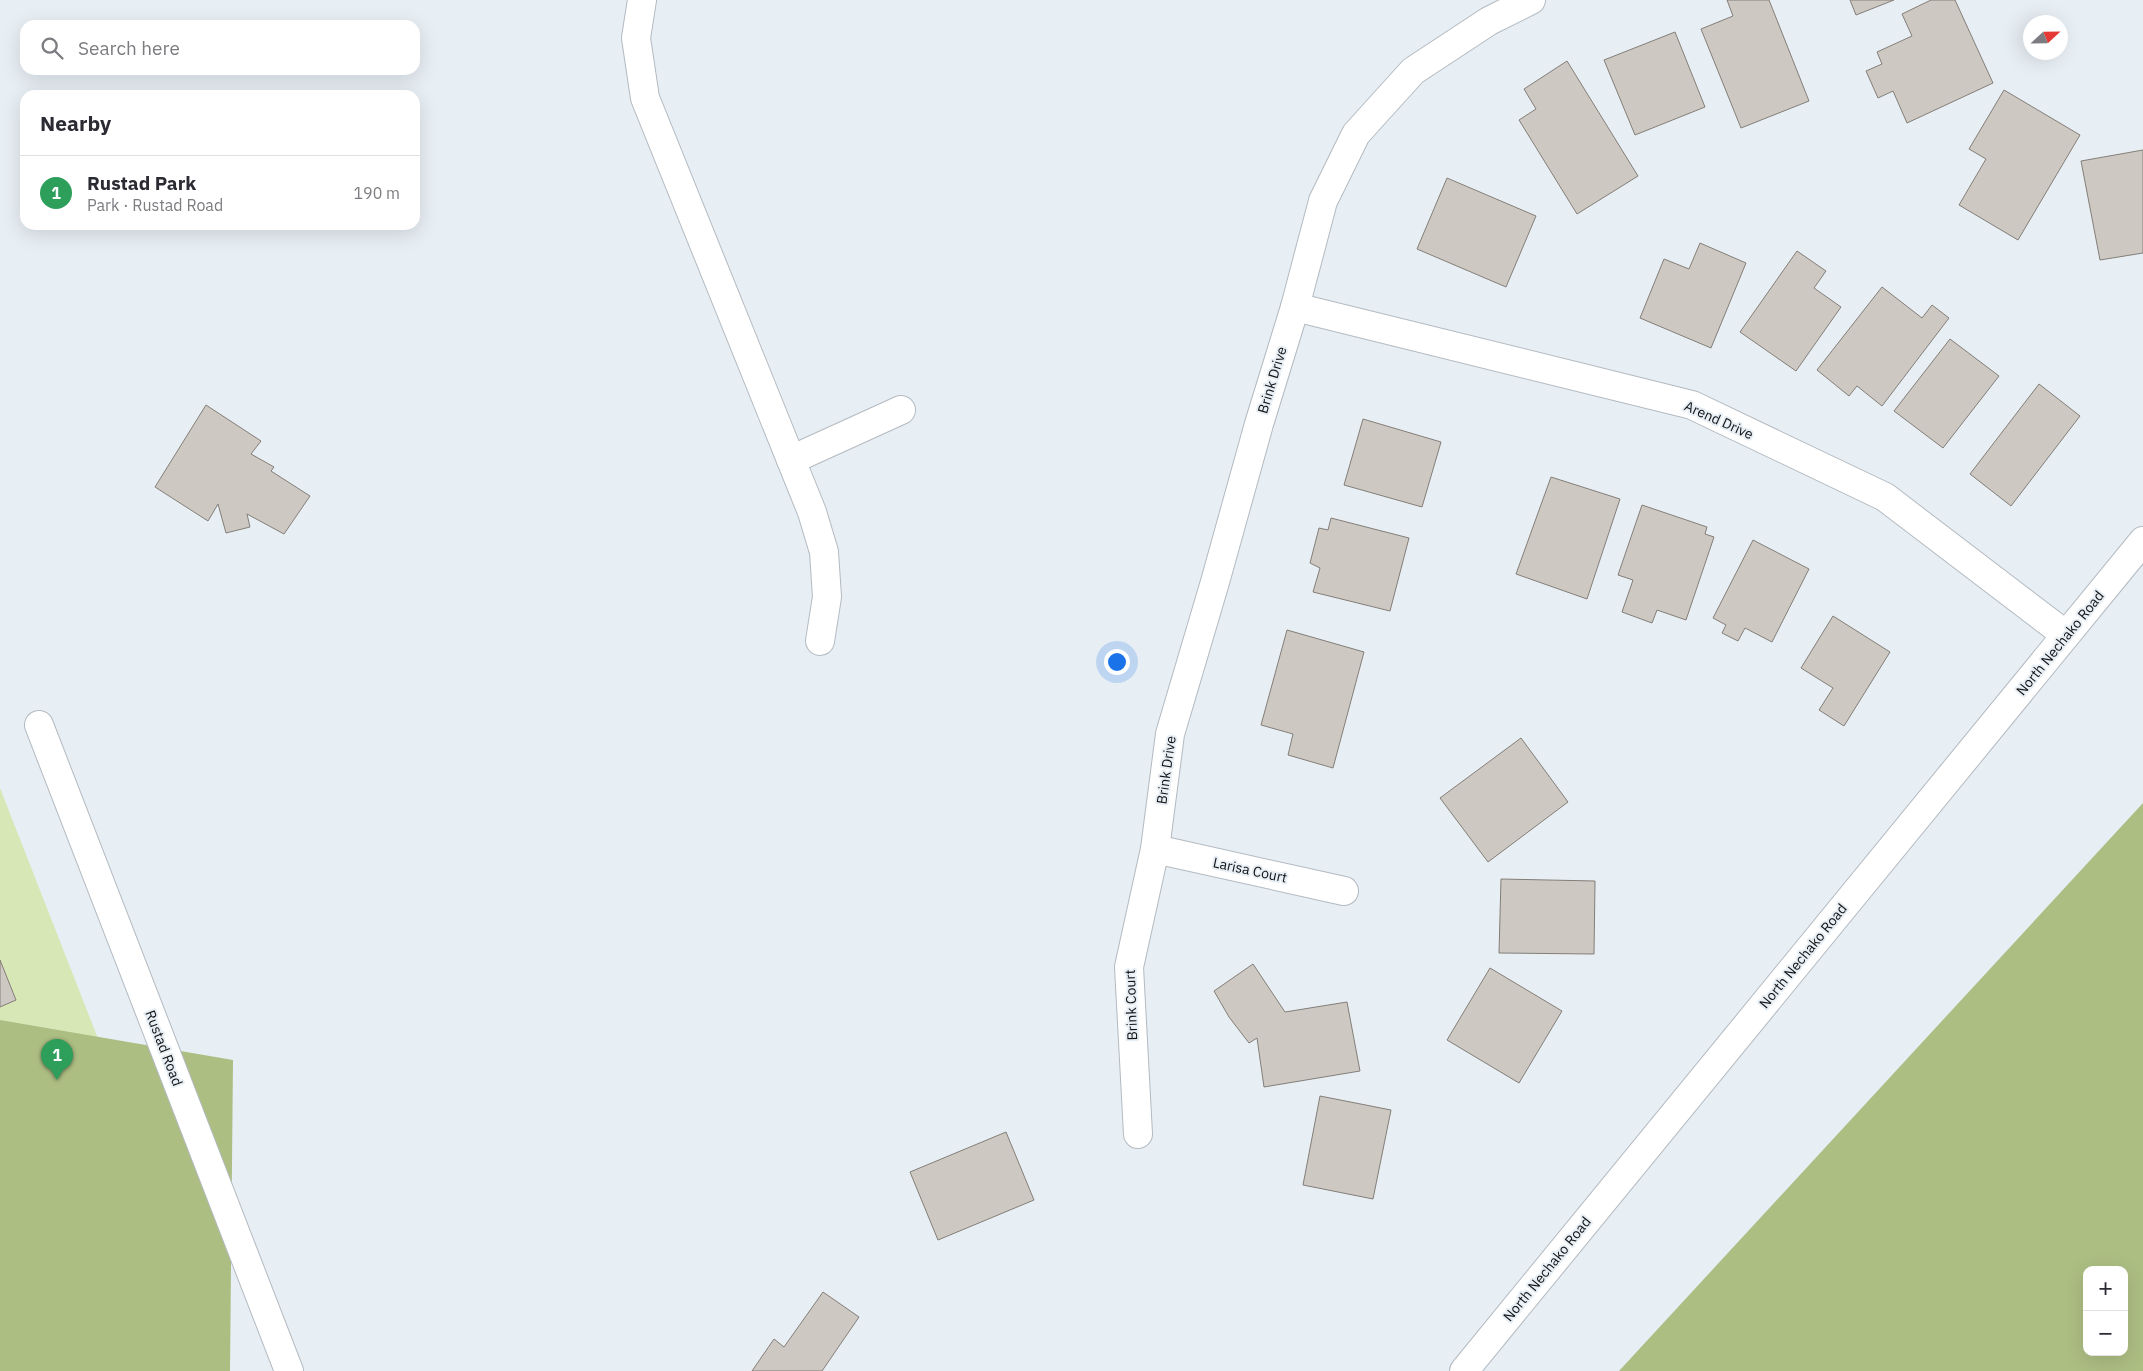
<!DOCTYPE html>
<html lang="en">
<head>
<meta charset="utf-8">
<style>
	:root { --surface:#fff; --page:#f7f7f7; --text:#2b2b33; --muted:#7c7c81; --line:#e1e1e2; --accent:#7c3aed }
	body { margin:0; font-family:"IBM Plex Sans",sans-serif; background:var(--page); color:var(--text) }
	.controls { position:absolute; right:15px; bottom:15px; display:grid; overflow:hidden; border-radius:10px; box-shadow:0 5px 20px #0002 }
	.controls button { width:45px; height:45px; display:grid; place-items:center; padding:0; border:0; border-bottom:1px solid var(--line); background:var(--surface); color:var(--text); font:25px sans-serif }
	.compass { position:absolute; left:2023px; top:15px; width:45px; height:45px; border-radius:50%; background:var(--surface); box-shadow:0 5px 20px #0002; rotate:68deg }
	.you { position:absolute; left:1116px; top:661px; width:18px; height:18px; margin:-12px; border:4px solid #fff; border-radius:50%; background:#1a73e8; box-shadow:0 0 0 8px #1a73e833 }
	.badge { display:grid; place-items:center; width:32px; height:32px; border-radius:50%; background:var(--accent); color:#fff; font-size:16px; font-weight:700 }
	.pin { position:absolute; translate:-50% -41px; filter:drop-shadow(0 1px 2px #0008) }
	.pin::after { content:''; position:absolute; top:26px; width:18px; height:15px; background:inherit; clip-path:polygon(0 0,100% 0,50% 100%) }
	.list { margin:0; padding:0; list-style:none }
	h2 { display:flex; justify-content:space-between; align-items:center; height:65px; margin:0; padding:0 20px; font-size:21px }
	h2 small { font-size:16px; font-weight:400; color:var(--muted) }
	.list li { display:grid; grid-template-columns:32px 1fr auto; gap:15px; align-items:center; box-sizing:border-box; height:75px; padding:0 20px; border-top:1px solid var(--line) }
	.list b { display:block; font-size:19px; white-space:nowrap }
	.list p { margin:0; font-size:16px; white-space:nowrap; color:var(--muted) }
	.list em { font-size:16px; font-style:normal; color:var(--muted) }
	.icon { flex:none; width:28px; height:28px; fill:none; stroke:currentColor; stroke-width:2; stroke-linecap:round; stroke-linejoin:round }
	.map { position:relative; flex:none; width:2143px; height:1371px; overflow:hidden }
	.search { position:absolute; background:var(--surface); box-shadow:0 5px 20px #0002; left:20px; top:20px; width:400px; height:55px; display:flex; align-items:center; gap:12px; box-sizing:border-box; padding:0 18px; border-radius:15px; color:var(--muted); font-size:19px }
	.panel { position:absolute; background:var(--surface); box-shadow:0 5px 20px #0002; left:20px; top:90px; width:400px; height:140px; border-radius:15px }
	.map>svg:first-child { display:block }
	.green { fill:#d8e7b6 }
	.forest { fill:#adbe83; fill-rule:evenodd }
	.building { fill:#cec8c2; stroke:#837e78 }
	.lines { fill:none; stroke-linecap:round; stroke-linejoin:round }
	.minor-casing { stroke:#b3bac0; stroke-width:30 }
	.major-casing { stroke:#b3bac0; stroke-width:30 }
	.minor { stroke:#fff; stroke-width:28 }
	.major { stroke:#fff; stroke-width:28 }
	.labels { text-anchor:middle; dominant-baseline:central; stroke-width:4; stroke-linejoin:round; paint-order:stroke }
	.street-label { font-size:14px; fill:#0f1113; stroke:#e7eef4 }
</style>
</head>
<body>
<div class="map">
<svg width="2143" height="1371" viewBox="0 0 2143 1371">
	<rect width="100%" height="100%" fill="#e7eef4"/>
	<!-- green -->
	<polygon class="green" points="0,788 228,1371 0,1371"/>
	<!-- forest -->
	<g class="forest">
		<path d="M2143,803V1371H1619ZM2087,1270H2124V1352H2087Z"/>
		<polygon points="0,1020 233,1060 230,1371 0,1371"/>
	</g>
	<!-- building -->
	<g class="building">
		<polygon points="1727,0 1769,0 1809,101 1741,128 1701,29 1733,16"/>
		<polygon points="1850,0 1894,0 1856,15"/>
		<polygon points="1931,0 1955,0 1993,83 1907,123 1893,91 1878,98 1866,71 1882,64 1877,52 1912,36 1902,14"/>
		<polygon points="1675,32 1705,107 1635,135 1604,60"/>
		<polygon points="1567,61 1638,176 1577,214 1519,120 1536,109 1524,89"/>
		<polygon points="2004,90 2080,135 2018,240 1959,205 1986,159 1969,149"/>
		<polygon points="2143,150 2143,253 2100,260 2081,161"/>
		<polygon points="1447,178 1536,216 1506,287 1417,249"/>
		<polygon points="1700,243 1746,263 1711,348 1640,318 1664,259 1689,269"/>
		<polygon points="1797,251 1826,271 1814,288 1841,307 1796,371 1740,332"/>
		<polygon points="1882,287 1922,318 1932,305 1949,318 1882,406 1857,386 1849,396 1817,370"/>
		<polygon points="1950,339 1999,376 1943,448 1894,411"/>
		<polygon points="2039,384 2080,416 2011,506 1970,474"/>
		<polygon points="206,405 261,441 251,454 274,467 271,471 310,496 284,534 247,514 250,527 226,533 218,504 208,521 155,487"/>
		<polygon points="1363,419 1441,442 1422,507 1344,485"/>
		<polygon points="1551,477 1620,499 1587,599 1516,574"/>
		<polygon points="1642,505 1707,527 1705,534 1714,537 1686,620 1657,610 1652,623 1622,612 1633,580 1618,575"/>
		<polygon points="1331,518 1409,538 1390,611 1313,592 1320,568 1310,563 1319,528 1328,530"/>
		<polygon points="1753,540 1809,569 1772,642 1745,628 1738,641 1722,633 1726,625 1713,618"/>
		<polygon points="1833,616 1890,652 1844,726 1819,710 1833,688 1801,668"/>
		<polygon points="1287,630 1364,652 1333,768 1288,755 1293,734 1261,725"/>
		<polygon points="1521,738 1568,802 1488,862 1440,798"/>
		<polygon points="1501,879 1595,881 1594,954 1499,953"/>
		<polygon points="0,960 16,1000 0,1007"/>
		<polygon points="1253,964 1285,1012 1347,1002 1360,1071 1264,1087 1257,1038 1249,1043 1229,1017 1214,991"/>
		<polygon points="1490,968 1562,1011 1519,1083 1447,1040"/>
		<polygon points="1320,1096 1391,1110 1373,1199 1303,1185"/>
		<polygon points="1006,1132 1034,1200 938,1240 910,1172"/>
		<polygon points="823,1292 859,1317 822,1371 752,1371 774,1339 784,1347"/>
	</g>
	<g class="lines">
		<defs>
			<g id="minor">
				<polyline points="642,0 636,38 645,98 812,512 824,552 827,597 820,641"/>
				<polyline points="1295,307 1692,405 1885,497 2066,635"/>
				<polyline points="791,460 901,410"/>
				<polyline points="39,725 289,1371"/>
				<polyline points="1155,849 1344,891"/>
				<polyline points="1138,1134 1129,967 1155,849 1170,734 1215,582 1259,424 1295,307 1323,201 1356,134 1413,71 1489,21 1531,0"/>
			</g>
			<polyline id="major" points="1464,1371 2143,541"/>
		</defs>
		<!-- minor casing -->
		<use href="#minor" class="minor-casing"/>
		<!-- major casing -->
		<use href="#major" class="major-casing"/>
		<!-- minor -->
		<use href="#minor" class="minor"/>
		<!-- major -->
		<use href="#major" class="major"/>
	</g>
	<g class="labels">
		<!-- street labels -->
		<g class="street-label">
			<text transform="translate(1272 380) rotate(-73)">Brink Drive</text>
			<text transform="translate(1719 420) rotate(24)">Arend Drive</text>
			<text transform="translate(2060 643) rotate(-51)">North Nechako Road</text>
			<text transform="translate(1166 770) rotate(-82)">Brink Drive</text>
			<text transform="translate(1250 870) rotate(12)">Larisa Court</text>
			<text transform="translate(1803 956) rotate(-51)">North Nechako Road</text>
			<text transform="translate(1131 1005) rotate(-92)">Brink Court</text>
			<text transform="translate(164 1048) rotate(69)">Rustad Road</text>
			<text transform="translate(1547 1269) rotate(-51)">North Nechako Road</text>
		</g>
	</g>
</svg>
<div class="controls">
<button>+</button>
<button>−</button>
</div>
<svg class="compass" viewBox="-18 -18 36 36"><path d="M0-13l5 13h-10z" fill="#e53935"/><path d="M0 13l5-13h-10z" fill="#7c7c81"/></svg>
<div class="you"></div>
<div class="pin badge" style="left:57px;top:1080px;background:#2e9e5b">1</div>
<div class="search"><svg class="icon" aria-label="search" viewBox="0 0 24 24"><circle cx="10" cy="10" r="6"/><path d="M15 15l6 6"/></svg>Search here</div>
<section class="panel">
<h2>Nearby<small></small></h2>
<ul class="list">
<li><span class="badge" style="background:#2e9e5b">1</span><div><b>Rustad Park</b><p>Park · Rustad Road</p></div><em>190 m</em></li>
</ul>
</section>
</div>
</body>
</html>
